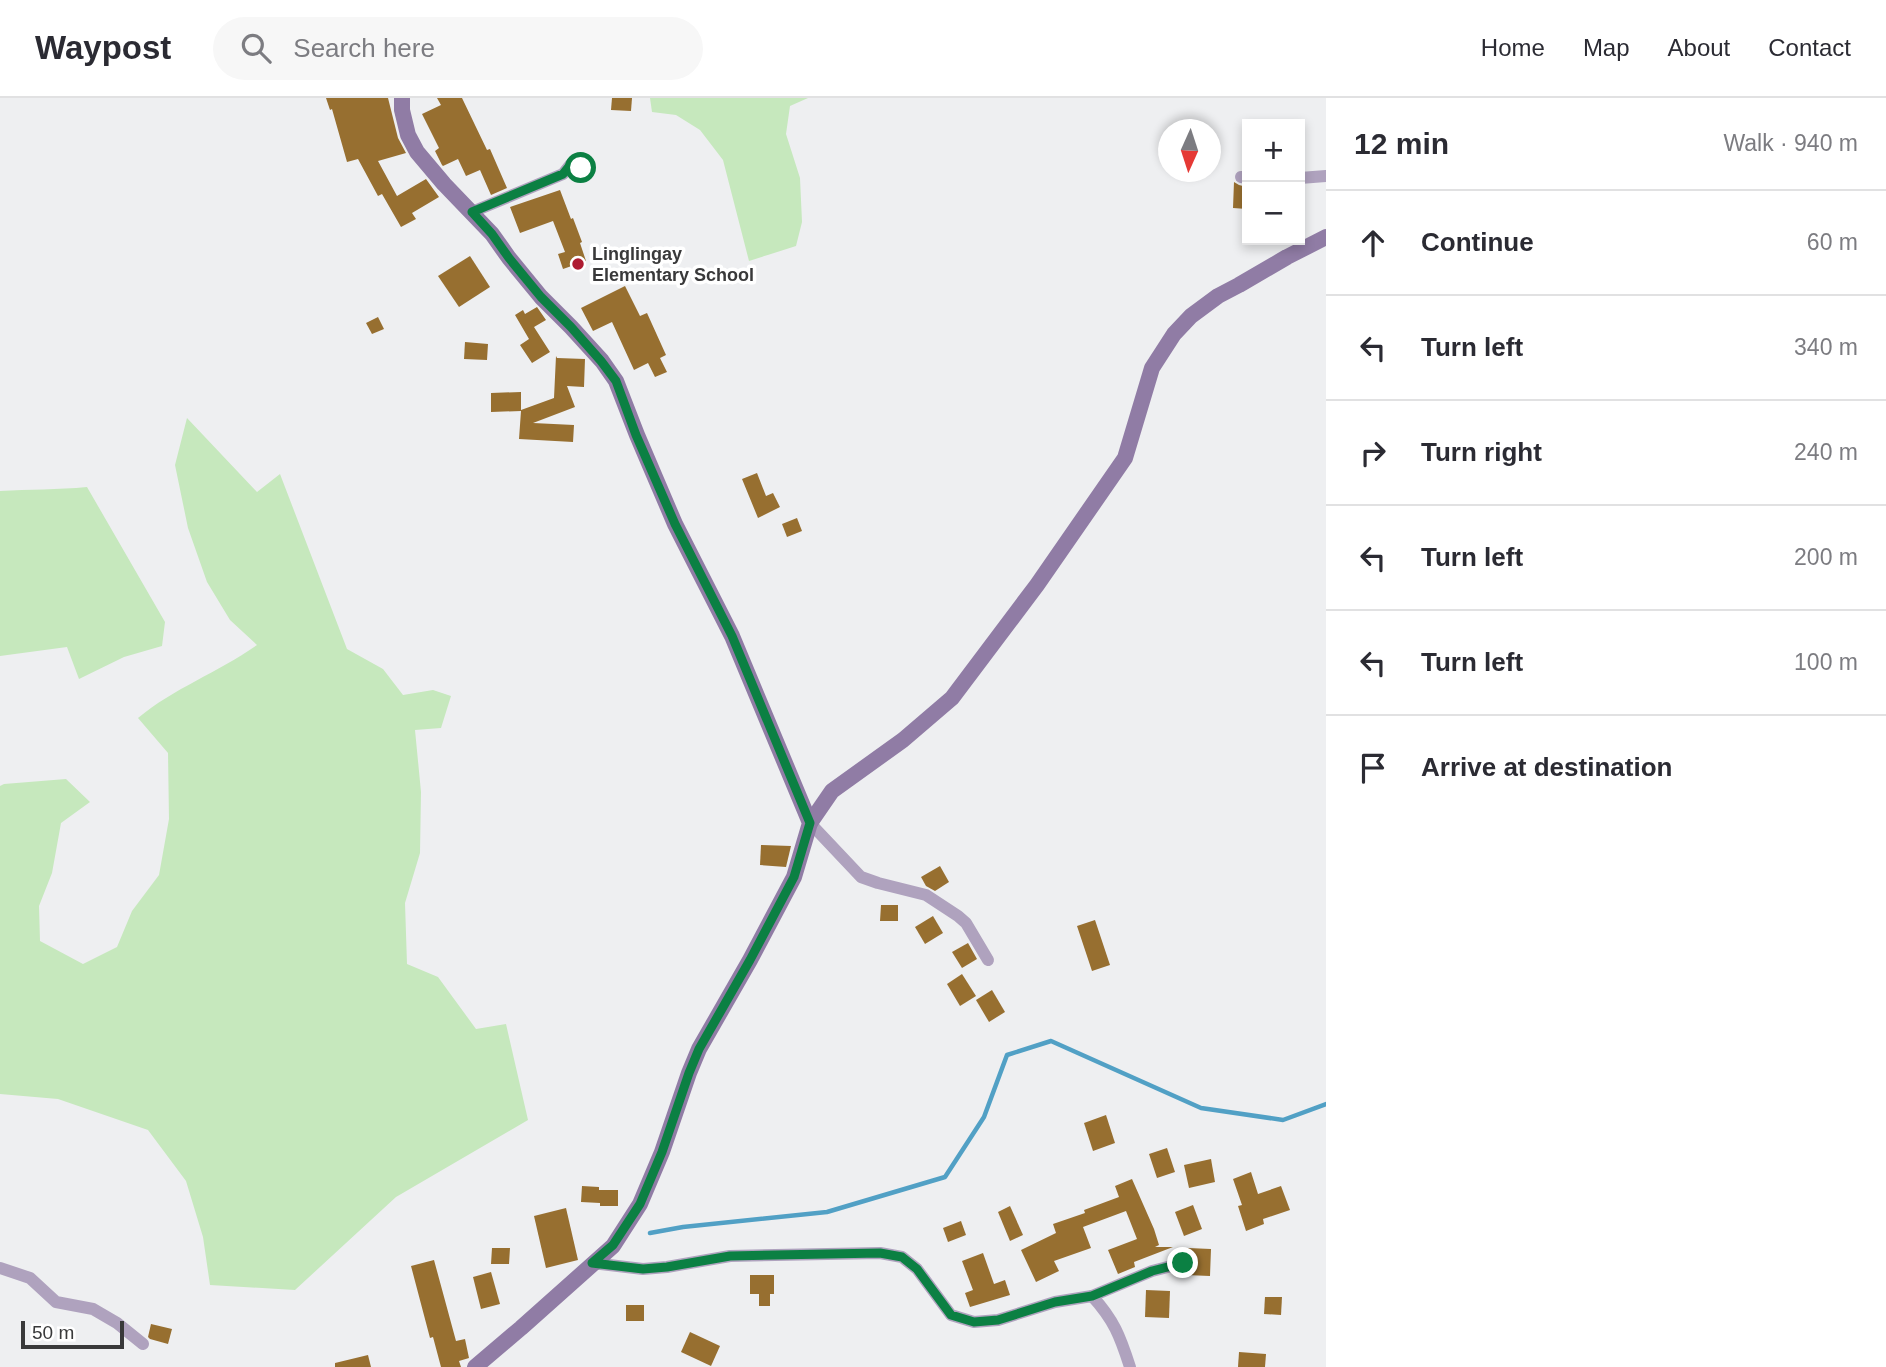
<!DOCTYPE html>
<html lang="en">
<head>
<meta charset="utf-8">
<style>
	:root { --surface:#fff; --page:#f7f7f7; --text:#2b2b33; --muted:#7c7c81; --line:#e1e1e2 }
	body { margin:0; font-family:Helvetica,sans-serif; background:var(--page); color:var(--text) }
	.controls { position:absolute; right:21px; top:21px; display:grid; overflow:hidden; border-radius:0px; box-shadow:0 4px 10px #0003 }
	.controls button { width:63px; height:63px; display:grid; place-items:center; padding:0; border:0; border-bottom:2px solid var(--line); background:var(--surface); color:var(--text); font:35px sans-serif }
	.compass { position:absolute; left:1158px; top:21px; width:63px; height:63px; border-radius:50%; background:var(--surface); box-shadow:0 4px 10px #0003; rotate:183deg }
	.scale { position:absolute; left:21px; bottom:18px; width:103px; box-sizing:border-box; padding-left:7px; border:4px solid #39393a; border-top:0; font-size:19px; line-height:24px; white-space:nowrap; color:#39393a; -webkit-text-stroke:5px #fff; paint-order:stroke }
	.stop { position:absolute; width:21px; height:21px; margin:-16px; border:5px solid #0b8043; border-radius:50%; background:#fff }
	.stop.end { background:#0b8043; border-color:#fff; box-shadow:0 2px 7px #0008 }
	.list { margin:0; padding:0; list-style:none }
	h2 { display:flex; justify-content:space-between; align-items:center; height:91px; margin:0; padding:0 28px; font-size:30px }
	h2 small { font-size:23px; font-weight:400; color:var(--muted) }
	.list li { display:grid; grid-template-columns:46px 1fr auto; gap:21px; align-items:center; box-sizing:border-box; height:105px; padding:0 28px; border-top:2px solid var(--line) }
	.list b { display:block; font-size:26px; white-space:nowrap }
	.list em { font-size:23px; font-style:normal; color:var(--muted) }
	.icon { flex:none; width:38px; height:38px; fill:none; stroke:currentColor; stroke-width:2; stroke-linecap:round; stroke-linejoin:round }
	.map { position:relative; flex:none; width:1326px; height:1269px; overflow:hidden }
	header { display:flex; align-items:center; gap:42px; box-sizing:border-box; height:98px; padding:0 35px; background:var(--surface); border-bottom:2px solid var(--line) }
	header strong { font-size:33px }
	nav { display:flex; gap:38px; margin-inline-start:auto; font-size:24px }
	.search { width:490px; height:63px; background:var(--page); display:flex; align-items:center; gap:18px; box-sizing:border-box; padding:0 24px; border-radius:38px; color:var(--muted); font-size:26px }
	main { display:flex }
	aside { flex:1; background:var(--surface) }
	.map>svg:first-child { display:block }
	.green { fill:#c6e8bd }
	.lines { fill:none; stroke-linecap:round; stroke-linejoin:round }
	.stream { stroke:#51a0c5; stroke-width:4.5 }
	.building { fill:#976f30 }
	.street { stroke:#afa2be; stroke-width:12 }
	.secondary { stroke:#907ca5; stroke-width:16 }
	.route { stroke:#0b8043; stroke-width:9 }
	.poi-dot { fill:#ae1b31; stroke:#fff; stroke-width:2.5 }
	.labels { text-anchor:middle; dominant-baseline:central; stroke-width:7; stroke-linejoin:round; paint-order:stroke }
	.poi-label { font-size:18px; font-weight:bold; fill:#39393a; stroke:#fff; text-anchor:start }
</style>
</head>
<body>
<header>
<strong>Waypost</strong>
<div class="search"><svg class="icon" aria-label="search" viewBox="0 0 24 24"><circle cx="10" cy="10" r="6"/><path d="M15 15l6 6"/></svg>Search here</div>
<nav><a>Home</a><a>Map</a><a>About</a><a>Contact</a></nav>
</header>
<main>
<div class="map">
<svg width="1326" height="1269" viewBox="0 0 1326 1269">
	<rect width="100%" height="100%" fill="#eeeff1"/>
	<!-- green -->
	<g class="green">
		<polygon points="650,0 808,0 790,8 786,36 800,80 802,124 796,148 749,163 723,62 700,32 676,17 652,14"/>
		<path d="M187,320L257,394L280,376L347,551L383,571L403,597L433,592L451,598L441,630L415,632L421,694L420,755L405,805L407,866L438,879L476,931L506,926L528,1022L396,1099L295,1192L210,1187L203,1139L186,1083L148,1032L58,1001L0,996V688L4,686L66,681L90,704L61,725L52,775L39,808L40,843L83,866L117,849L132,813L159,777L169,721L168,655L138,620C174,590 219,574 257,547L230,522L207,484L188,430L175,367Z"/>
		<path d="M87,389L165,524L162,548L124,559L79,581L67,549L0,558V393C29,391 58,392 87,389Z"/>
	</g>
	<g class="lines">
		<!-- stream -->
		<polyline class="stream" points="650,1135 683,1129 827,1114 945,1079 984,1019 1007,957 1051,943 1201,1010 1283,1022 1326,1006"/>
	</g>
	<!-- building -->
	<g class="building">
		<polygon points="326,0 388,0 398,40 406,55 378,63 397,98 426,81 439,99 412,115 416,121 401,129 382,96 378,98 358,61 347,64 332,11 330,12"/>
		<polygon points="437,0 462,0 487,52 490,51 507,90 491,97 480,72 466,78 458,61 443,68 442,67 435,53 439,50 422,16 441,7"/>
		<polygon points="612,0 632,0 631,13 611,12"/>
		<polygon points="1234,84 1239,87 1247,89 1247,111 1233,110"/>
		<polygon points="560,92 571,121 573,120 582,144 580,145 586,163 563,171 558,156 565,154 553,123 520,135 510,109"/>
		<polygon points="470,158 490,189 459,209 438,178"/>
		<polygon points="625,188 640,218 647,215 666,257 660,260 667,274 655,279 648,265 634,272 612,224 593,233 581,210"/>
		<polygon points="537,209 546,222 534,229 550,254 532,265 520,247 529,241 515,217 523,212 525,216"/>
		<polygon points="378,219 384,231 372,236 366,225"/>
		<polygon points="465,244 488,246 487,262 464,261"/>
		<polygon points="556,258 557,260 585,261 584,289 567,288 575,309 533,325 574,327 573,344 519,341 521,313 491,314 491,295 521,294 521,312 554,300"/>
		<polygon points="757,375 766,398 773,395 780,409 758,420 742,381"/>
		<polygon points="797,420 802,433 787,439 782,426"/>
		<polygon points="761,747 791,748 786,769 760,767"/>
		<polygon points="940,768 949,784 935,793 926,788 921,779"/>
		<polygon points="881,807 898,807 898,823 880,823"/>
		<polygon points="933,818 943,835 925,846 915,829"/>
		<polygon points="1095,822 1110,867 1092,873 1077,828"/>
		<polygon points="968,845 977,861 962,870 952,854"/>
		<polygon points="962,876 976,898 960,908 947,886"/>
		<polygon points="992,892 1005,914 989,924 976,902"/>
		<polygon points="1106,1017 1115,1045 1093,1053 1084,1025"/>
		<polygon points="1167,1050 1175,1074 1157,1080 1149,1056"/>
		<polygon points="1211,1061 1215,1084 1189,1090 1184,1067"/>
		<polygon points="1251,1074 1258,1096 1281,1088 1290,1112 1263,1121 1264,1126 1246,1133 1238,1108 1242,1107 1233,1081"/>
		<polygon points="1132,1081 1154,1131 1159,1147 1155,1149 1173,1149 1134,1164 1135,1169 1118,1176 1108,1152 1137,1141 1126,1113 1083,1129 1091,1150 1054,1163 1059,1173 1036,1184 1021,1152 1056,1135 1053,1126 1085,1115 1084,1112 1119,1099 1115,1088"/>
		<polygon points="582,1088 599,1089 599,1092 618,1092 618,1108 600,1108 600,1105 581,1104"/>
		<polygon points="1193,1107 1202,1131 1184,1138 1175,1114"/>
		<polygon points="1010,1108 1023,1137 1010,1143 998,1114"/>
		<polygon points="566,1110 578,1162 546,1170 534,1118"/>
		<polygon points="961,1123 966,1137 948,1144 943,1130"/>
		<polygon points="492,1150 510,1150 509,1166 491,1166"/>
		<polygon points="1188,1150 1211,1151 1210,1178 1186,1177 1187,1173 1192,1167 1191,1162 1187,1158"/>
		<polygon points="983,1155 994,1186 1005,1182 1010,1197 970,1209 965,1195 973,1192 962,1163"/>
		<polygon points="434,1162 456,1243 465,1241 469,1260 459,1263 461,1269 441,1269 433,1239 430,1240 411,1168"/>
		<polygon points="491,1174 500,1206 481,1211 473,1179"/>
		<polygon points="750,1177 774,1177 774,1196 770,1196 770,1208 759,1208 759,1196 750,1196"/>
		<polygon points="1146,1192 1170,1193 1169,1220 1145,1219"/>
		<polygon points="1265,1199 1282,1199 1281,1217 1264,1216"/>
		<rect x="626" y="1207" width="18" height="16"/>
		<polygon points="151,1226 172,1231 168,1246 150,1241 148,1239"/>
		<polygon points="690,1234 720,1248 711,1268 681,1254"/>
		<polygon points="1239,1254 1266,1256 1265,1269 1238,1269"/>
		<polygon points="368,1257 371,1269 335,1269 335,1265"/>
	</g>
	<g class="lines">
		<!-- street -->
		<g class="street">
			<polyline points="1241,79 1247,80"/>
			<polyline points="1300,80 1326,78"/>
			<polyline points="472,114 563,76 571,66 581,70"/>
			<polyline points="810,725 861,779 878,785 926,797 958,818 966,825 988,862"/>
			<path d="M592,1165L643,1171L667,1169L730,1158L880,1155L902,1159L917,1171L951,1217L974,1224L998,1222L1055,1204L1092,1198C1114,1222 1120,1238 1130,1269"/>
			<polyline points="0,1170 30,1180 56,1204 93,1211 117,1225 143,1246"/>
			<polyline points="1092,1198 1152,1173 1183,1165"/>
		</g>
		<!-- secondary -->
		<g class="secondary">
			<polyline points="402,0 402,12 408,37 417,54 444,86 492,136 509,160 541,199 571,229 602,263 616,283 637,337 675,426 732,538 810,725 794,779 750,862 699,951 689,975 662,1054 640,1106 613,1148 521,1230 475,1269"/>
			<polyline points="810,725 832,693 903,642 952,600 1037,487 1125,360 1152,270 1174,236 1191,218 1218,198 1239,187 1287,159 1326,139"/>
		</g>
	</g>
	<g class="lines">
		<!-- route -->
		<polyline class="route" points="581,70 571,66 563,76 472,114 492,136 509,160 541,199 571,229 601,263 616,283 636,337 675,426 732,538 810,725 794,779 750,862 699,951 689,975 662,1054 640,1106 613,1147 592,1165 643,1171 667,1169 730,1158 880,1155 902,1159 917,1171 951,1217 974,1224 998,1222 1055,1204 1092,1198 1152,1173 1183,1165"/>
	</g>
	<!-- markers -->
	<circle class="poi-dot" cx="578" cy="166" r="7"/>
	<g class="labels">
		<!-- poi labels -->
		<g class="poi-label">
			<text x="592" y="156">Linglingay<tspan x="592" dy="21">Elementary School</tspan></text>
		</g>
	</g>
</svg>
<div class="controls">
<button>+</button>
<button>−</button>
</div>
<svg class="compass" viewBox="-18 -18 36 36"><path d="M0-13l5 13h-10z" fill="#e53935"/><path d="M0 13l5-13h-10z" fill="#7c7c81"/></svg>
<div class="scale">50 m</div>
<div class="stop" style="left:581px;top:70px"></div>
<div class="stop end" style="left:1183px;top:1165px"></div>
</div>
<aside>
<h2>12 min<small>Walk · 940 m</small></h2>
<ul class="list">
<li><svg class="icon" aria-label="ahead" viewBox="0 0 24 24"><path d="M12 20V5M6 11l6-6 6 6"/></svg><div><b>Continue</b></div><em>60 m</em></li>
<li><svg class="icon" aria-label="left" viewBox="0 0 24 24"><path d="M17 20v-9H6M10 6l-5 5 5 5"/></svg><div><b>Turn left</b></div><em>340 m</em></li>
<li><svg class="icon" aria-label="right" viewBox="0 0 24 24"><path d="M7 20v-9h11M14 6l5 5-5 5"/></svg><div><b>Turn right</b></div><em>240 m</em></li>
<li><svg class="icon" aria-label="left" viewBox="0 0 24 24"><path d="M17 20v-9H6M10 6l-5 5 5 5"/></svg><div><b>Turn left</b></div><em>200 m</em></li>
<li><svg class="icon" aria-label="left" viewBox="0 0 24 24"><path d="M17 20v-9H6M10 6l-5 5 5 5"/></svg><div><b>Turn left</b></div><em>100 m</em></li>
<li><svg class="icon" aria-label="arrive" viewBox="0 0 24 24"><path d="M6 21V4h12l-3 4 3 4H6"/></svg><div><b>Arrive at destination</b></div></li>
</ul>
</aside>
</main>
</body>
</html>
